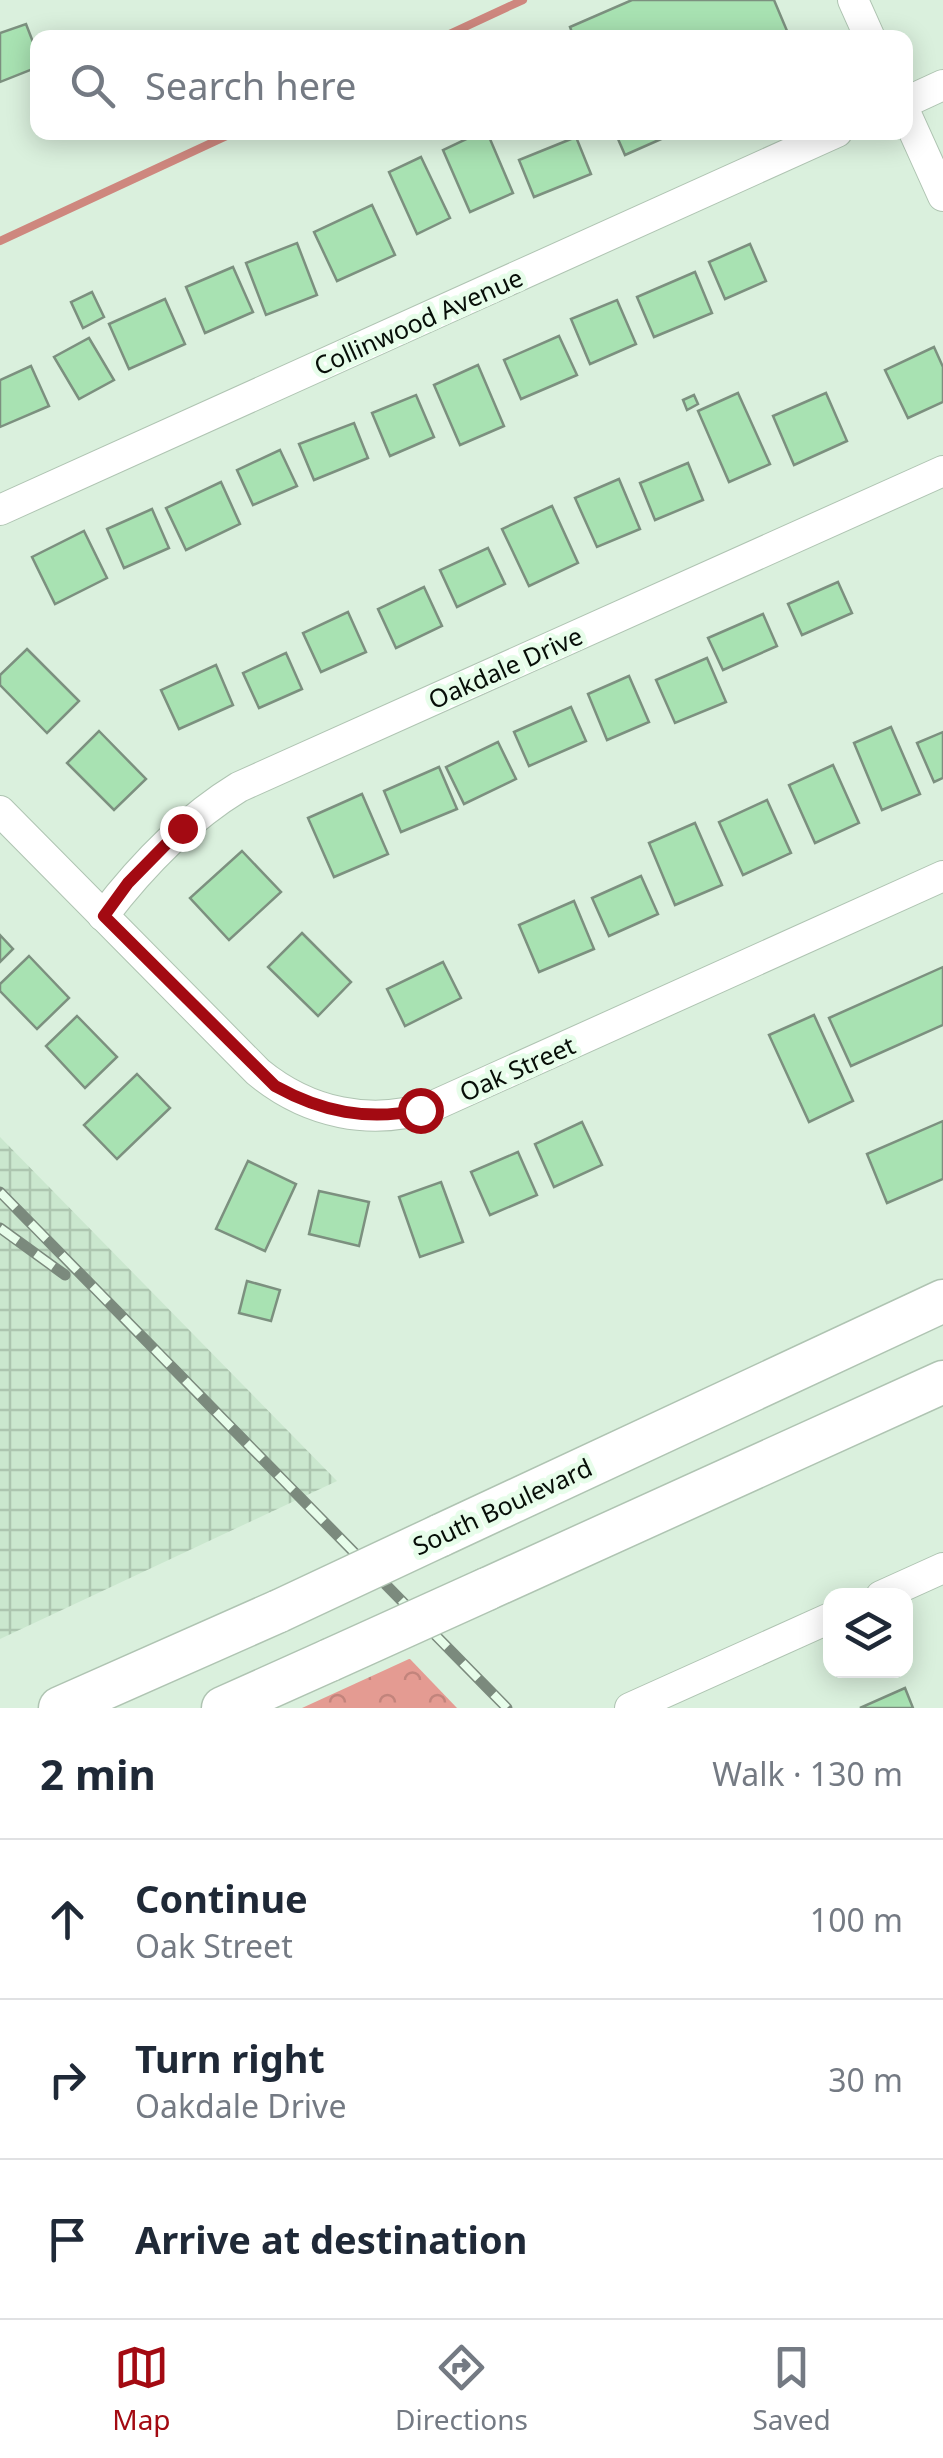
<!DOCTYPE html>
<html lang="en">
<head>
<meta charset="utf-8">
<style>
	:root { --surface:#fff; --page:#f2f2f3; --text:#1f2937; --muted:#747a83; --line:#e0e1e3; --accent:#a30a12 }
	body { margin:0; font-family:"Noto Sans",sans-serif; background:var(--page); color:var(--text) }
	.controls { position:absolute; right:30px; bottom:30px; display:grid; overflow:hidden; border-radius:20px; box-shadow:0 5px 25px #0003 }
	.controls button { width:90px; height:90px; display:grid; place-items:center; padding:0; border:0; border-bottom:2px solid var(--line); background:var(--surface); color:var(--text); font:50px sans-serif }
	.stop { position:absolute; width:30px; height:30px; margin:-22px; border:8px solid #a30a12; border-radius:50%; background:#fff }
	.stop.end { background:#a30a12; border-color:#fff; box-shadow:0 2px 10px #0008 }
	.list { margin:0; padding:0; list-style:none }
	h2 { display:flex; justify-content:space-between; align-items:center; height:130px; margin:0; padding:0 40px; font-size:42px }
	h2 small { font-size:32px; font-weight:400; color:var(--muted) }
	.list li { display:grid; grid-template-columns:65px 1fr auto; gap:30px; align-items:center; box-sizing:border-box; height:160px; padding:0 40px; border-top:2px solid var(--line) }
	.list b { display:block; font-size:38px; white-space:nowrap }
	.list p { margin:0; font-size:32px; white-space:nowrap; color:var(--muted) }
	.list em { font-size:32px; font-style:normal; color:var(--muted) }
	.icon { flex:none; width:55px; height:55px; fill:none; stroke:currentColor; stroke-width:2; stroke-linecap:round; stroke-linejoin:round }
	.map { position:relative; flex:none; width:943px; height:1708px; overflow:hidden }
	.search { position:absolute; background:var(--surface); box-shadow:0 5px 25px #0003; left:30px; right:30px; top:30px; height:110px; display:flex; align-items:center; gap:25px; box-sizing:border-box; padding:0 35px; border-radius:20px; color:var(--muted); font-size:38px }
	.sheet { height:610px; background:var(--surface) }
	nav { display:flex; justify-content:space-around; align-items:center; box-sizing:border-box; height:140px; border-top:2px solid var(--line); background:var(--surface); font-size:28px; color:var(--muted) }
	nav a { display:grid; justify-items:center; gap:5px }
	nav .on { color:var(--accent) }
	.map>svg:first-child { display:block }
	.industrial { fill:url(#industrial-grid) }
	.forest { fill:url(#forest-crowns) }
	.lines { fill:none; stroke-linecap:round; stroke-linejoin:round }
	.stream { stroke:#ce877e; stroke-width:8 }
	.building { fill:#a8e2b2; stroke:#7c907f; stroke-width:2.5 }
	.minor-casing { stroke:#afc4b2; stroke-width:32 }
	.highway-casing { stroke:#afc4b2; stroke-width:45 }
	.minor { stroke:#fff; stroke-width:30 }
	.highway { stroke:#fff; stroke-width:42 }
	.rail-casing { stroke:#7b8a7d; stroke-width:11 }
	.rail { stroke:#e7fdea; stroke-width:8; stroke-dasharray:22; stroke-linecap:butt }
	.highway-bridge-casing { stroke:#afc4b2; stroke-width:45; stroke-linecap:butt }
	.highway-bridge { stroke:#fff; stroke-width:42 }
	.route { stroke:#a30a12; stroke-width:12 }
	.labels { text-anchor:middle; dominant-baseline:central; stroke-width:10; stroke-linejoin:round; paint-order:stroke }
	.street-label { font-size:25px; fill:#070e08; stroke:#e7fdea }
</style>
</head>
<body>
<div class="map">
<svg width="943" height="1708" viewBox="0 0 943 1708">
	<defs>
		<pattern id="industrial-grid" width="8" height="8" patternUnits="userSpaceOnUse" patternTransform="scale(2.5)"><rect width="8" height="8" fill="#cae7ce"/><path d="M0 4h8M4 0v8" fill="none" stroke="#acc5af"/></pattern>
		<pattern id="forest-crowns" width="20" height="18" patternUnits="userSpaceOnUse" patternTransform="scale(2.5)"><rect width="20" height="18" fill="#e49b92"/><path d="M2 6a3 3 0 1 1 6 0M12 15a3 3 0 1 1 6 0" fill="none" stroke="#c2847c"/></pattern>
	</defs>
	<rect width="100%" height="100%" fill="#daf0dd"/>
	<!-- industrial -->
	<polygon class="industrial" points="0,1137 337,1481 0,1639"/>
	<!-- forest -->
	<polygon class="forest" points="410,1659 457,1708 302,1708 409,1659"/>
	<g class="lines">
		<!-- stream -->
		<g class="stream">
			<polyline points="441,38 523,0"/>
			<polyline points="0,241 235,132"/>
		</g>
	</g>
	<!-- building -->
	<g class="building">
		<polygon points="632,0 774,0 790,38 574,38 570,27"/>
		<polygon points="26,24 38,55 38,67 0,82 0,33"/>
		<polygon points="481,132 487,132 513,193 470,212 443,150"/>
		<polygon points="615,132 677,132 625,155"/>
		<polygon points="576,137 591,174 534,197 519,160"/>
		<polygon points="421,157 450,218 417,234 389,172"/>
		<polygon points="372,205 395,255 337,281 314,232"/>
		<polygon points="297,243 317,295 266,315 246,263"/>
		<polygon points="750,244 766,281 725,299 709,262"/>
		<polygon points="233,267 253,312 205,333 186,287"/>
		<polygon points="695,272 712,313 654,337 637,297"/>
		<polygon points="92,292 104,317 83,328 71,302"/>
		<polygon points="165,299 185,344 129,369 109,324"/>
		<polygon points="617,300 636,344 590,364 571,319"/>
		<polygon points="559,336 577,375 521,399 504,360"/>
		<polygon points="89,338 114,380 79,399 54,357"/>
		<polygon points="934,347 943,367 943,402 908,418 885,370"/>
		<polygon points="478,365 504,426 460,445 434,385"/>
		<polygon points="31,366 49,406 0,427 0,380"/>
		<polygon points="738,393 770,464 729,482 698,411"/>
		<polygon points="826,393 847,441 794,465 773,416"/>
		<polygon points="416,395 434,437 390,456 372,413"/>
		<polygon points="694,395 698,404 687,410 683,400"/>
		<polygon points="354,423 368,458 314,480 299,444"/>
		<polygon points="280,450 297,486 253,505 237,470"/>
		<polygon points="688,463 703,500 655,520 640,483"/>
		<polygon points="619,479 640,529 597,547 575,498"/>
		<polygon points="221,482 240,524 186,550 166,508"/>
		<polygon points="552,506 578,563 529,586 502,529"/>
		<polygon points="152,509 169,548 124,568 107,529"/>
		<polygon points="84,531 107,578 55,604 32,557"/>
		<polygon points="488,548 505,584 457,607 440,570"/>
		<polygon points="838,582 852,613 802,635 788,604"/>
		<polygon points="424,587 442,626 396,648 378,609"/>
		<polygon points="348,612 366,652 321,672 303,633"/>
		<polygon points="763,614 777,646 723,670 708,638"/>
		<polygon points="27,649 79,701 47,733 0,685 0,675"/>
		<polygon points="286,653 302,689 259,708 243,673"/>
		<polygon points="707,658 726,702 675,723 656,680"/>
		<polygon points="216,665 233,705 179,729 161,690"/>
		<polygon points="629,676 649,722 607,740 588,694"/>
		<polygon points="571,707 586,741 529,766 514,732"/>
		<polygon points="891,727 920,794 882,810 854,743"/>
		<polygon points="99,731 146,779 114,810 67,763"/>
		<polygon points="943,732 943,778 934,782 917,743"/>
		<polygon points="498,742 516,779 464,804 446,767"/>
		<polygon points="833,765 859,823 815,843 789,785"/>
		<polygon points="439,767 457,809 401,832 384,791"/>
		<polygon points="362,794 388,854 334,877 308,818"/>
		<polygon points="767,800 791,853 743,875 719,822"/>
		<polygon points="695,823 722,885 675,905 649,843"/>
		<polygon points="242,851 281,892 229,940 190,898"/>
		<polygon points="641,876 658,914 609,936 592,898"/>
		<polygon points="574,901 594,949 539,972 519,925"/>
		<polygon points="302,933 351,982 318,1016 268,967"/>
		<polygon points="0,935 13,949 0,962"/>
		<polygon points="29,956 69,998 37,1029 0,991 0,984"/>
		<polygon points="443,962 461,998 405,1026 387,989"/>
		<polygon points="943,967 943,1025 851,1066 829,1018"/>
		<polygon points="814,1015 853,1101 809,1122 769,1035"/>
		<polygon points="77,1016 117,1057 85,1088 46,1046"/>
		<polygon points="137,1074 170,1108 117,1159 84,1125"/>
		<polygon points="943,1121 943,1179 887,1203 867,1154"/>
		<polygon points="582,1122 602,1165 554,1187 535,1144"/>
		<polygon points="518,1152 537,1195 490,1215 471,1172"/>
		<polygon points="248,1161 296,1184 265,1251 216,1229"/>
		<polygon points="441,1182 463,1242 420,1257 399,1197"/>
		<polygon points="319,1191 369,1202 359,1246 309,1234"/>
		<polygon points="247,1281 280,1290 271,1321 239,1313"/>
		<polygon points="905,1688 913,1708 860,1708"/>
	</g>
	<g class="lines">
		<defs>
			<g id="minor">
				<polyline points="853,0 870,38"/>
				<polyline points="906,102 943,85"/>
				<polyline points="906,114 943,196"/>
				<polyline points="0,510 837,132"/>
				<path d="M0,811L258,1072C308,1113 371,1127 433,1106L943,876"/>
				<path d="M103,916C142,865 185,820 239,787L943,471"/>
				<polyline points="881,1596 943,1568"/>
				<polyline points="630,1708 830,1618"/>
			</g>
			<g id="highway">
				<polyline points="439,1536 943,1301"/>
				<polyline points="487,1589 943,1382"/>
				<polyline points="60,1708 279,1611"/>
				<polyline points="223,1708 330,1660"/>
			</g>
		</defs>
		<!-- minor casing -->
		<use href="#minor" class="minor-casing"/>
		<!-- highway casing -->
		<use href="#highway" class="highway-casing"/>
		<!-- minor -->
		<use href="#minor" class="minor"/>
		<!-- highway -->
		<use href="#highway" class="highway"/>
		<defs>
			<g id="rail">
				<polyline points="0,1192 507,1708"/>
				<polyline points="0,1228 65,1275"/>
			</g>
		</defs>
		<!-- rail casing -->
		<use href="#rail" class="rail-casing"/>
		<!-- rail -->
		<use href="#rail" class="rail"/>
		<defs>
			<g id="highway-bridge">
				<polyline points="279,1611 439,1536"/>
				<polyline points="330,1660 487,1589"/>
			</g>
		</defs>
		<!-- highway-bridge casing -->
		<use href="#highway-bridge" class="highway-bridge-casing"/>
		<!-- highway-bridge -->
		<use href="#highway-bridge" class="highway-bridge"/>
	</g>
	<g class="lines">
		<!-- route -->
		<path class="route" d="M182,828L128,883L104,916L275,1086C322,1112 367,1121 420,1110"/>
	</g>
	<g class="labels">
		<!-- street labels -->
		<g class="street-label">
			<text transform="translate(418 321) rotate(-24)">Collinwood Avenue</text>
			<text transform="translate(505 667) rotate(-24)">Oakdale Drive</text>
			<text transform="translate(517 1068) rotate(-24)">Oak Street</text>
			<text transform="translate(502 1506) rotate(-25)">South Boulevard</text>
		</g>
	</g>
</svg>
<div class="controls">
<button><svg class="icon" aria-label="layers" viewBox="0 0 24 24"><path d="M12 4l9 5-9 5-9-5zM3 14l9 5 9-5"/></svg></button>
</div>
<div class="stop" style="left:420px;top:1110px"></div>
<div class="stop end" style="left:182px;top:828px"></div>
<div class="search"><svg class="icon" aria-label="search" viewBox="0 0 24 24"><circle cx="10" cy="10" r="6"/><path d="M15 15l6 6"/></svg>Search here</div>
</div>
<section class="sheet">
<h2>2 min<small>Walk · 130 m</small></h2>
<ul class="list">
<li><svg class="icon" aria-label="ahead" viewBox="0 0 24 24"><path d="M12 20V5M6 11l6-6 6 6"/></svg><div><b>Continue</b><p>Oak Street</p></div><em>100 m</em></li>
<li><svg class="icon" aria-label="right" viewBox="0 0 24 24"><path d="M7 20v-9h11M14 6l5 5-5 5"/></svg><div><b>Turn right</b><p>Oakdale Drive</p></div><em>30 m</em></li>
<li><svg class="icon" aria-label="arrive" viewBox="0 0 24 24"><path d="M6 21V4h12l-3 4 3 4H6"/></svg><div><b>Arrive at destination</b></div></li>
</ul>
</section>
<nav>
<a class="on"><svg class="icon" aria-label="map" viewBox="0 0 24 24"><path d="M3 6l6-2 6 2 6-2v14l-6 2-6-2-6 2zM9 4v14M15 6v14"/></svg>Map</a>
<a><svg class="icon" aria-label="directions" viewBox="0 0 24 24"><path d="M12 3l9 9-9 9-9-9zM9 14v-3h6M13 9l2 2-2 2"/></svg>Directions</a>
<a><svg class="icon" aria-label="saved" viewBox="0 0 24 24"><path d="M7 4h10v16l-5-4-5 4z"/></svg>Saved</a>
</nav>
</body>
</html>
